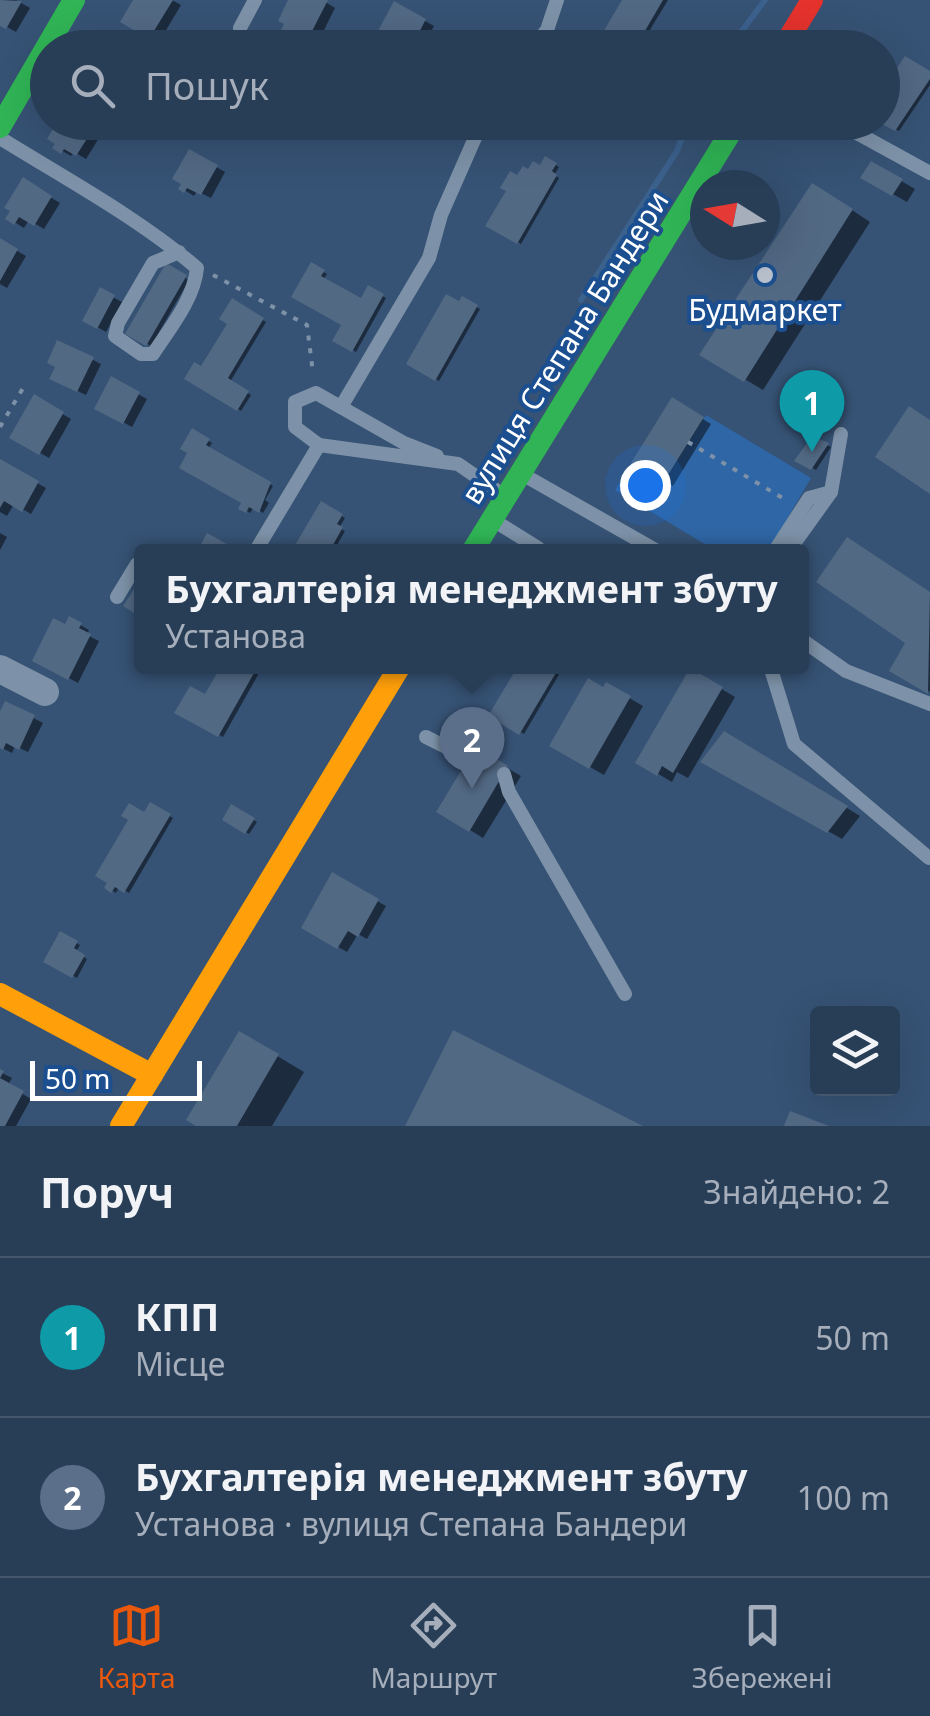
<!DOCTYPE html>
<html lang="uk">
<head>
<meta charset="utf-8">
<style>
	:root { --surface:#283e57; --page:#30455d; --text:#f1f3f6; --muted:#a5aeba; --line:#44576d; --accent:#ea580c }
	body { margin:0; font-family:"Noto Sans",sans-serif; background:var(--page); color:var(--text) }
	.controls { position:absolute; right:30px; bottom:30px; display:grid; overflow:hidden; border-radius:10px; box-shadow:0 10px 40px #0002 }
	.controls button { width:90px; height:90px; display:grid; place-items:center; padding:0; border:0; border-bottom:2px solid var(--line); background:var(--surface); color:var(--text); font:50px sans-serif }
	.compass { position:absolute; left:690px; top:170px; width:90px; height:90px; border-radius:50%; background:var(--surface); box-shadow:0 10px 40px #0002; rotate:281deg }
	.scale { position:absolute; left:30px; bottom:25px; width:172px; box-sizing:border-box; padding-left:10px; border:5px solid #fff; border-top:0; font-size:28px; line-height:35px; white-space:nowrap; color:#fff; -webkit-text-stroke:8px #1b4f8f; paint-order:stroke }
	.you { position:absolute; left:645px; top:485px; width:35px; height:35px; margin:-25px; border:8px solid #fff; border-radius:50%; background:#1a73e8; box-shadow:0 0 0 15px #1a73e833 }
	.badge { display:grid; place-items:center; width:65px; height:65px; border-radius:50%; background:var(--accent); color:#fff; font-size:32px; font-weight:700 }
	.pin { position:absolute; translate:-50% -82px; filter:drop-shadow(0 2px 5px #0008) }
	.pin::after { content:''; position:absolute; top:52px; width:35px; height:30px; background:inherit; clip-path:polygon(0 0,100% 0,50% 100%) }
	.popup { position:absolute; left:134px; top:544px; width:675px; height:130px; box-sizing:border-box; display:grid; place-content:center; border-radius:10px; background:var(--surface); filter:drop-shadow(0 2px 8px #0005); font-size:32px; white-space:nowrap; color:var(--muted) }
	.popup b { font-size:38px; color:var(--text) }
	.popup::after { content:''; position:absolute; left:50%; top:100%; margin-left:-20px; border:20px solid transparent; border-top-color:var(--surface) }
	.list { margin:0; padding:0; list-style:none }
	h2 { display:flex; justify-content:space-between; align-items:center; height:130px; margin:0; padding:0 40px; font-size:42px }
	h2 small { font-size:32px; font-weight:400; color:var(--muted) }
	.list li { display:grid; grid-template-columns:65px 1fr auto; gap:30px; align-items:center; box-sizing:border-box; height:160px; padding:0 40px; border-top:2px solid var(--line) }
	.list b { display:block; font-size:38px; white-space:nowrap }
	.list p { margin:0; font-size:32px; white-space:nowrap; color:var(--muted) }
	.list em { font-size:32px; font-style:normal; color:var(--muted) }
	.icon { flex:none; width:55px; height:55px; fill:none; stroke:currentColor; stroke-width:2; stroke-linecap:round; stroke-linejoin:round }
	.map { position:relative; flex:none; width:930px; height:1126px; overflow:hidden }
	.search { position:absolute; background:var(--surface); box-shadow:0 10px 40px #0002; left:30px; right:30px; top:30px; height:110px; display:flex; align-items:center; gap:25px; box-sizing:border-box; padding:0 35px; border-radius:55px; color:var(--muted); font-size:38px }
	.sheet { height:450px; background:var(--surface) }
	nav { display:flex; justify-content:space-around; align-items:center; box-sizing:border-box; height:140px; border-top:2px solid var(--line); background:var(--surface); font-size:28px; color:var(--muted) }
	nav a { display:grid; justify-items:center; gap:5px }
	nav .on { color:var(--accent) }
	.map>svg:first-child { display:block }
	.green { fill:#2f66a5 }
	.shadow { fill:#0007 }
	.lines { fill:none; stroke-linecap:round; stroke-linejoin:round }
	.stream { stroke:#3b618d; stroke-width:6 }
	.building { fill:#526984 }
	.path { stroke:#7d92a8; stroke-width:4; stroke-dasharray:5 8; stroke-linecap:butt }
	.lane { stroke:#7d92a8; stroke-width:14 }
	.street { stroke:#7d92a8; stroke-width:28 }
	.fast { stroke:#30b455; stroke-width:22 }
	.slow { stroke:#ff9f0a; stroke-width:22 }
	.jam { stroke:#e5322d; stroke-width:22 }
	.poi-dot { fill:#b9c2ce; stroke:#1b4f8f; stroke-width:4 }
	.labels { text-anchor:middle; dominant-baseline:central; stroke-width:8; stroke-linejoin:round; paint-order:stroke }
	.poi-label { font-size:30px; fill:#fff; stroke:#1b4f8f }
	.street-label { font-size:30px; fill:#fff; stroke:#1b4f8f }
</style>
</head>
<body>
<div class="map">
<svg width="930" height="1126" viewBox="0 0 930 1126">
	<rect width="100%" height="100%" fill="#365274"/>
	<!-- green -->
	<polygon class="green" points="706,415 811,478 770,548 763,551 716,551 615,490 631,463 663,483"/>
	<!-- shadow -->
	<g class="shadow">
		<polygon points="0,0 16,0 30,8 16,32 0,23"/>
		<polygon points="136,0 172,0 181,5 159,42 124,21"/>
		<polygon points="291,0 322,0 335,8 319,40 306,33 303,39 284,29"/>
		<polygon points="625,0 668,0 639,48 602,48"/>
		<polygon points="395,4 434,26 422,48 372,48"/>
		<polygon points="930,74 930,85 899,131 882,121"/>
		<polygon points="85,122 102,133 86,159 74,152 71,156 56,147"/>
		<polygon points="241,122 277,122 269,137"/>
		<polygon points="190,152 225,172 211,198 197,191 194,196 181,188"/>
		<polygon points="546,159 559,167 554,175 559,178 521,244 489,225 518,178 541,168"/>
		<polygon points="872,164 915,189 907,202 863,177"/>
		<polygon points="23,181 60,203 44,229 29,220 24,228 8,218"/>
		<polygon points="831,196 870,222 763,390 703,354"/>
		<polygon points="0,241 26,256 7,288 0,284"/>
		<polygon points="312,266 327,274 323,280 362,302 369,288 386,298 356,352 336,340 344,324"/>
		<polygon points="167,267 189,280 151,346 129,333"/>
		<polygon points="101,291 122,302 106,332 85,320"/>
		<polygon points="463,299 480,309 439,381 409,364"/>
		<polygon points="233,302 266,322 230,382 251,395 241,411 188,378 202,369 230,323"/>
		<polygon points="93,360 101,364 86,395 61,383"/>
		<polygon points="112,380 147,399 132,427 97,408"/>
		<polygon points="35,398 71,419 49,458 12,437"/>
		<polygon points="673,401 711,424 673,486 635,462"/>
		<polygon points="193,432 212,443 208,449 273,486 265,500 269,503 263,513 254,507 250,513 242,508 245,502 190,453"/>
		<polygon points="813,439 831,447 816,470 798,460"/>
		<polygon points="0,462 46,488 31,514 14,504 7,516 0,512"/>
		<polygon points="321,505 345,518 339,528 345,531 333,552 294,552"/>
		<polygon points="0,533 7,537 0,550"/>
		<polygon points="861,548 930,593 930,692 893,670 909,642"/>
		<polygon points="70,619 89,630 87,635 99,641 78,683 35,660"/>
		<polygon points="223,666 263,666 223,737 178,712 206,698"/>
		<polygon points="521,666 564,666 524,734 492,715"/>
		<polygon points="691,671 735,697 688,778 677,772 672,782 638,762"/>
		<polygon points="607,685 643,706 604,775 552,745"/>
		<polygon points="6,704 43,723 28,752 15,746 12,753 0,747 0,716"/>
		<polygon points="725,734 860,816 842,839 704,761"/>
		<polygon points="476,750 521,776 483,838 439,811"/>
		<polygon points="151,805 173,818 129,893 119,887 116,893 107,887"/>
		<polygon points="232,807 257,822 249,834 225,819"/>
		<polygon points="333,876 386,906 367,939 358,934 347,952 304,927"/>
		<polygon points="61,934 80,945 76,952 87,959 77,978 47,961"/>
		<polygon points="240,1034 304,1072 272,1126 201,1126"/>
		<polygon points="0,1072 12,1078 8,1085 31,1099 16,1126 0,1126"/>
	</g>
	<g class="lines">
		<!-- stream -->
		<g class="stream">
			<polyline points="729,48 765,0"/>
			<polyline points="581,300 677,151 688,122"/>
		</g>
	</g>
	<!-- building -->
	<g class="building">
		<polygon points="0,0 22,1 6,29 0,26"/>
		<polygon points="133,0 173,0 149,39 120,22"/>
		<polygon points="288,0 328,0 309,37 296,30 293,36 281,30 284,24 278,21"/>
		<polygon points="622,0 663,0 635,48 597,48 595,46"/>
		<polygon points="394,1 426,19 411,48 369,48"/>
		<polygon points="905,56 930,71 930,79 895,131 882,124 882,90"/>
		<polygon points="57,122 89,122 95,126 76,156 64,149 61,154 52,148 55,144 47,139"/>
		<polygon points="189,149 218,165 201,195 187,188 184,193 178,189 181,184 172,179"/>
		<polygon points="545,156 557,163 552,171 557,175 517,244 485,226 506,191 500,188 510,171 517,175 523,166 528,169 533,161 540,165"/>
		<polygon points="871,161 903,179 892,196 860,178"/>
		<polygon points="23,177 52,196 34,226 19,217 14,225 5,219 10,211 4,208"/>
		<polygon points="812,183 853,209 744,382 699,355"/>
		<polygon points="0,238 18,249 0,281"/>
		<polygon points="311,262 325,270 321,276 361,298 368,285 384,294 352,352 332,341 341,325 291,297"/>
		<polygon points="166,263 187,275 146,346 125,334"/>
		<polygon points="100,287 115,295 97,329 82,321"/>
		<polygon points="446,294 459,301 462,296 478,305 435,381 406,364"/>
		<polygon points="232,298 264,318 228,378 249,391 237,411 184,379 194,362 201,366 227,324 219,319"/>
		<polygon points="57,340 94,357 77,392 49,379 55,367 47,363"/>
		<polygon points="111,376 140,392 123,424 94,409"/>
		<polygon points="34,394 64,412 39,455 9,438"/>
		<polygon points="672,397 704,417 663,483 631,463"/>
		<polygon points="909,406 930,420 930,494 875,457"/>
		<polygon points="192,428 210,439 206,445 271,482 259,513 249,507 246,513 238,509 241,503 179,468 187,453 180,449"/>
		<polygon points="812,436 829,443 811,470 794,461"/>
		<polygon points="0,459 39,481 22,512 4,501 0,508"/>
		<polygon points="321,501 343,514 337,524 343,527 329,552 291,552"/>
		<polygon points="207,533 234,548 232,552 197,552"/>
		<polygon points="847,537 930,592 928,694 889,671 905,643 816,582"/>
		<polygon points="136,586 142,590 142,618 123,606"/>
		<polygon points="69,616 82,623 79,628 91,634 68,680 32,661 53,618 65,624"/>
		<polygon points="221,666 258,666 218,737 174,713 190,686 205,694"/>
		<polygon points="518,666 560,666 519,735 488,716"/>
		<polygon points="690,668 723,687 673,773 662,766 657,776 635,763"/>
		<polygon points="588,678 603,687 606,682 631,696 589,769 549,746"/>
		<polygon points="5,701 35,715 19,750 6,743 3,750 0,748 0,711"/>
		<polygon points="724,731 848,806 827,833 700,762"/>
		<polygon points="476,746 508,766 469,832 436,812"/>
		<polygon points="150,802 171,814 124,893 115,887 111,893 104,888 107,883 95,876 128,820 121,816 129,803 144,812"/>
		<polygon points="231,804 255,818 245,834 222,820"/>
		<polygon points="332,872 379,899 358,937 348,931 337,949 301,928"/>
		<polygon points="60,931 78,941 74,948 85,955 72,978 43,962"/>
		<polygon points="453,1030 643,1126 405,1126"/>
		<polygon points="239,1031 279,1054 237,1126 196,1126 186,1120"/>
		<polygon points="0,1069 4,1071 0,1078 24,1091 5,1126 0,1126"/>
		<polygon points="790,1111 829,1126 784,1126"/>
	</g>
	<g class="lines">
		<!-- path -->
		<g class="path">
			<polyline points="213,275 307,325 313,373"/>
			<polyline points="0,427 26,383"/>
			<polyline points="688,442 786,500"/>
		</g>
		<!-- lane -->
		<g class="lane">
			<polyline points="240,28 255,0"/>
			<polyline points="532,48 547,30 557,0"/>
			<polyline points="837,122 930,173"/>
			<path d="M0,138C66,179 137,217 197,268C194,299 170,328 153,354H141L115,336L118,323L153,263L179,252"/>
			<polyline points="341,407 429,258 441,215 482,122"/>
			<polyline points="319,445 295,427 295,402 316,393 404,443 437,456"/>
			<polyline points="522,474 659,552"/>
			<polyline points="493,520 538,548"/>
			<polyline points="255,552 319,445 458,464 503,495"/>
			<polyline points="774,552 809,498 831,492"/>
			<polyline points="788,552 831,492 841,434"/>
			<polyline points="117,597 137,564 142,567"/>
			<polyline points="802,640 846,671 930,704"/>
			<polyline points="770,666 794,744 929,858"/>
			<polyline points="426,737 460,754 471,754"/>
			<polyline points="504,774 509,792 625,994"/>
		</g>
		<!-- street -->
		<polyline class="street" points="0,669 45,692"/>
		<!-- fast -->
		<g class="fast">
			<polyline points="0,127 74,0"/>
			<polyline points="472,552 737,122"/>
		</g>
		<!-- slow -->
		<g class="slow">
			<polyline points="0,994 152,1075"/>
			<polyline points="121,1126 400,666"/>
		</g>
		<!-- jam -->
		<polyline class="jam" points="783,48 812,0"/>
	</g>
	<!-- markers -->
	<circle class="poi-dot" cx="765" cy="275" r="10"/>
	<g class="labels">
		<!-- poi labels -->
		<g class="poi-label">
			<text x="765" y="309">Будмаркет</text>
		</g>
		<!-- street labels -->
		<g class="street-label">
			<text transform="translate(564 347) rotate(-58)">вулиця Степана Бандери</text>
		</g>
	</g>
</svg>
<div class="controls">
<button><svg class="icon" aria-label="layers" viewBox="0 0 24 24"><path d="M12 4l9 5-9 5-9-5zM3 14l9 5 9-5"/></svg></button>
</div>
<svg class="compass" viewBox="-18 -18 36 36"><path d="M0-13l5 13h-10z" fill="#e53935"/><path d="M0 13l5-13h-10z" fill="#a5aeba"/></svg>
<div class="scale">50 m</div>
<div class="you"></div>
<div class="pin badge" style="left:812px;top:452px;background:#0f9aa8">1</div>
<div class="pin badge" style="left:472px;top:789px;background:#5c6f8a">2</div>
<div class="popup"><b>Бухгалтерія менеджмент збуту</b>Установа</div>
<div class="search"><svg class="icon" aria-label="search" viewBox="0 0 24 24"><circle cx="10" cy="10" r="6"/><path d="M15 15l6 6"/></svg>Пошук</div>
</div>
<section class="sheet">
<h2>Поруч<small>Знайдено: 2</small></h2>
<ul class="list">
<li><span class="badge" style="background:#0f9aa8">1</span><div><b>КПП</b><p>Місце</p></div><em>50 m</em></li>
<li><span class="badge" style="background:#5c6f8a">2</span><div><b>Бухгалтерія менеджмент збуту</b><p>Установа · вулиця Степана Бандери</p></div><em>100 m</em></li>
</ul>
</section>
<nav>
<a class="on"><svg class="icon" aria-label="map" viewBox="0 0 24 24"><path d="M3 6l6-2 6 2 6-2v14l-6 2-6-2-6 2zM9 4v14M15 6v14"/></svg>Карта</a>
<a><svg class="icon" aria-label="directions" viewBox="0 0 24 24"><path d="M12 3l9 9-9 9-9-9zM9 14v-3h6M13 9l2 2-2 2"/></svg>Маршрут</a>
<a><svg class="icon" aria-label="saved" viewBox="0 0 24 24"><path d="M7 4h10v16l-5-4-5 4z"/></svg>Збережені</a>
</nav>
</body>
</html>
